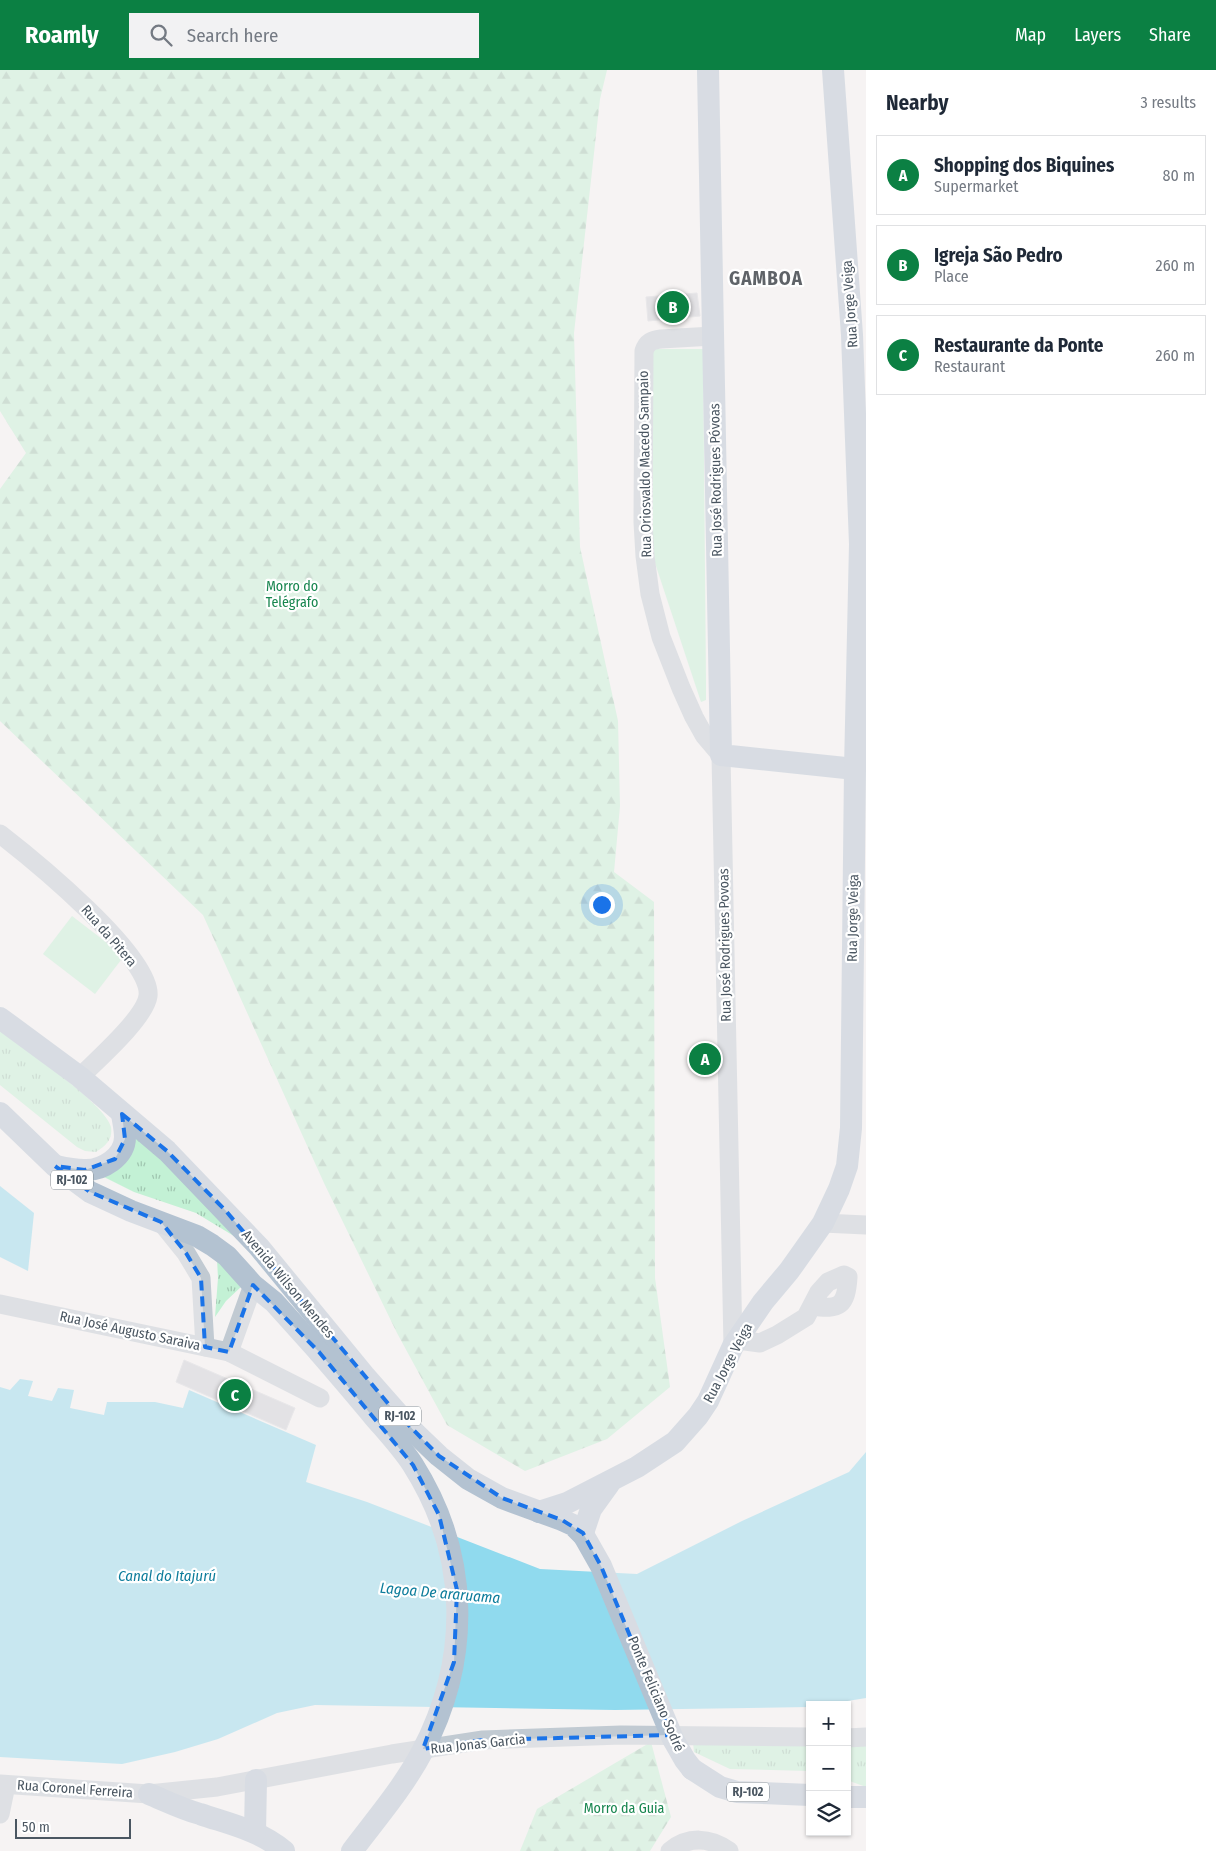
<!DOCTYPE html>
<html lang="en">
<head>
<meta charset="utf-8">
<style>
	:root { --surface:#fff; --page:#f2f2f3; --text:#1f2937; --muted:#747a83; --line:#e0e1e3; --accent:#0b8043 }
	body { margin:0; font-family:"Fira Sans Condensed",sans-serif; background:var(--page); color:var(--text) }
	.controls { position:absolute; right:15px; bottom:15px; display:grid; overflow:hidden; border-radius:0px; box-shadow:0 1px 4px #0004 }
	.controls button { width:45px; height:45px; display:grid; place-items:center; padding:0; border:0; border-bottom:1px solid var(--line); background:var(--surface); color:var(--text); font:25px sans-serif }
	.scale { position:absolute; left:15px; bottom:12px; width:116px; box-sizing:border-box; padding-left:5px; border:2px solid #4a5661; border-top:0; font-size:14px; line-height:18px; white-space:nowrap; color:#4a5661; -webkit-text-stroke:4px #fff; paint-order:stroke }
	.you { position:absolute; left:601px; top:834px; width:18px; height:18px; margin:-12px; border:4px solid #fff; border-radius:50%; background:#1a73e8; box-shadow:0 0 0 8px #1a73e833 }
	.badge { display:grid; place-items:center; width:32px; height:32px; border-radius:50%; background:var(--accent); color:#fff; font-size:16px; font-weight:700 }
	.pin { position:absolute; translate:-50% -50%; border:2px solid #fff; box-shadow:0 1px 5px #0006 }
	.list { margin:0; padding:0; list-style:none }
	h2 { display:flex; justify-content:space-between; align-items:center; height:65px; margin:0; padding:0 20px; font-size:21px }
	h2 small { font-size:16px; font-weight:400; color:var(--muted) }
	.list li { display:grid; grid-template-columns:32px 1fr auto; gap:15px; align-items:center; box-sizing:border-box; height:80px; margin:0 10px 10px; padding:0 10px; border:1px solid var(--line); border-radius:0px }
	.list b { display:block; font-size:19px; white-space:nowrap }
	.list p { margin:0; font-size:16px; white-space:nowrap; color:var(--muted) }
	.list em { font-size:16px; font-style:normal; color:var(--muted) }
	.icon { flex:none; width:28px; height:28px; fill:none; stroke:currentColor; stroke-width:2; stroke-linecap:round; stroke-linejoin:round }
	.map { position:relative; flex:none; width:866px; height:1781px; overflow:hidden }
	header { display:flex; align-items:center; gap:30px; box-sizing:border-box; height:70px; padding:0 25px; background:var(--accent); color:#fff }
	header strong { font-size:24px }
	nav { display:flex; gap:28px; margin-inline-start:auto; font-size:18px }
	.search { width:350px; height:45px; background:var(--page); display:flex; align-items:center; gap:12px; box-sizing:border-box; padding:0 18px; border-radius:0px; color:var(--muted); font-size:19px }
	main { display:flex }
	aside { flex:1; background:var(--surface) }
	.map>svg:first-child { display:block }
	.grass { fill:url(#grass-tufts) }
	.forest { fill:url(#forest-firs) }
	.green { fill:#c3f1d5 }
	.water { fill:#90daee }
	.building { fill:#cdcfd5; stroke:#d7d9de }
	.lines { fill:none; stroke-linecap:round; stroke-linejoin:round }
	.minor { stroke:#c1cad2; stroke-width:19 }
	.major { stroke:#b3c2d1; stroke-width:22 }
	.major-bridge { stroke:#b3c2d1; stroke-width:22 }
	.marked { fill:none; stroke:#1a73e8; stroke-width:4; stroke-dasharray:10 6; stroke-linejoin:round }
	.labels { text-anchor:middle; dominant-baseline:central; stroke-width:4.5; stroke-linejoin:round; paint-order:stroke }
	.shield { fill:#fff; stroke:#808990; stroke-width:1 }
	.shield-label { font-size:12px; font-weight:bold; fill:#4a5661 }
	.street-label { font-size:14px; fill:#4a5661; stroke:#fff }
	.park-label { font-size:14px; fill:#17864f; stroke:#fff }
	.water-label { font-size:15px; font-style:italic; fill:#0c7c9b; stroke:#fff }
	.district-label { font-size:19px; font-weight:bold; letter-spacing:1px; fill:#5f6368; stroke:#fff }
</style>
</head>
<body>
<header>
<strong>Roamly</strong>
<div class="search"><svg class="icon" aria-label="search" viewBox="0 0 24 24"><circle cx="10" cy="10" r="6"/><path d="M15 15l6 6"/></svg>Search here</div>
<nav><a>Map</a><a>Layers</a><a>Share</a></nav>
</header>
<main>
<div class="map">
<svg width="866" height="1781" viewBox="0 0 866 1781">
	<defs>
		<pattern id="grass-tufts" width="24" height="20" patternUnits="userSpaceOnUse" patternTransform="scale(1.25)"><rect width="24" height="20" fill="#c3f1d5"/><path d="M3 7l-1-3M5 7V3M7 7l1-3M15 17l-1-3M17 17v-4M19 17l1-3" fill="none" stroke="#a0c6b0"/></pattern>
		<pattern id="forest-firs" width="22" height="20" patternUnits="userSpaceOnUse" patternTransform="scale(1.25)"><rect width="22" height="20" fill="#c3f1d5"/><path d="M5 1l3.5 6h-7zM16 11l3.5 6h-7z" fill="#a0c6b0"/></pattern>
	</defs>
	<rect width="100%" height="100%" fill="#f5f3f3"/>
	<!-- grass -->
	<g class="grass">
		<path d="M0,961C22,977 106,1034 111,1057C113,1070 105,1076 96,1082L85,1081L77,1077L0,1015Z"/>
		<polygon points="137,1061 247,1174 196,1143 134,1122 100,1105"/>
		<polygon points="217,1189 242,1216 226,1231 215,1247 218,1208"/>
		<polygon points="693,1672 810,1675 810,1701 730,1699 694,1682"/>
		<polygon points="847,1676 866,1676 866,1717 847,1710"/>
	</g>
	<!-- forest -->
	<g class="forest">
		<polygon points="0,0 607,0 600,29 574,263 580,477 618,651 620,736 614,802 654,832 655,1208 670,1317 607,1369 525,1401 447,1355 397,1263 324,1113 203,845 0,651 0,419 26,383 0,341"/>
		<polygon points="651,1672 671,1747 650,1781 520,1781 537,1739"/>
	</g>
	<!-- green -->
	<g class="green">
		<polygon points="652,279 703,279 706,614 706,630 701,632 653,487"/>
		<polygon points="72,846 124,886 95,924 43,884"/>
	</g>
	<!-- water -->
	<g class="water">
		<polygon points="0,1116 34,1143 28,1201 0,1187"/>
		<polygon points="20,1309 33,1311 28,1326 52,1331 58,1318 74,1320 70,1338 104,1345 107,1332 155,1332 183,1338 189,1320 316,1375 306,1412 367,1432 540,1499 637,1504 742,1451 849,1402 866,1382 866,1628 823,1635 810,1635 809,1637 615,1640 315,1635 277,1643 218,1669 175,1682 122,1694 0,1687 0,1317 10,1320"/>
	</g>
	<!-- building -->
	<g class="building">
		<polygon points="697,223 700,246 648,251 646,227"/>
		<polygon points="184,1290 295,1338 286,1360 176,1312"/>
	</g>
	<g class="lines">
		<!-- minor -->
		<g class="minor">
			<path d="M713,266L661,269C652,270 647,272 644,281L643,452L645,486L650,524L661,567L681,618L694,647L704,665L721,685L733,1276"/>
			<path d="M0,764C31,788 153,887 148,926C145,948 97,990 80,1007"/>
			<polyline points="161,1152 186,1183 201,1208 205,1277"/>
			<polyline points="823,1153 866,1155"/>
			<polyline points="0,1234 229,1282 320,1328"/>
			<path d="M738,1270L760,1273L777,1265L806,1247L819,1222L828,1212L844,1205L848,1207C846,1236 840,1240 812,1236"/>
			<polyline points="229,1282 253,1215"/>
			<polyline points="847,1668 866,1667"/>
			<polyline points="0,1714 149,1724 217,1717 392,1684 483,1670 621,1665 810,1667"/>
			<polyline points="0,1744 6,1715"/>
			<path d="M670,1781C688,1766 710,1767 729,1781"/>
		</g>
		<!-- major -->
		<g class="major">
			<polyline points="708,0 721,685 855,699"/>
			<polyline points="0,948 80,1007 167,1081 259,1177 364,1305 416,1364 439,1386 468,1409 502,1428 562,1450 573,1455 584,1466"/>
			<polyline points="0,1043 55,1096 90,1122 131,1141 197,1166 212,1175 227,1186 253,1215 274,1232 319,1282"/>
			<path d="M56,1096C65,1098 74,1100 84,1100C102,1101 125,1087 125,1067C125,1059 123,1051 122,1044"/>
			<polyline points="539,1442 567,1433 637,1397 675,1372 698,1346 708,1331 733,1276 763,1232 789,1201 823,1153 839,1119 847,1096 851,1058 855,699 860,474 852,265 833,0"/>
			<polyline points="583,1463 591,1439 609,1414"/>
			<polyline points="692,1699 720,1717 737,1722 810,1725"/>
			<path d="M149,1724C166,1731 182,1739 200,1744C229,1754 259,1760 284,1781"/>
			<polyline points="847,1727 866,1727"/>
			<polyline points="255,1762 256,1710"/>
		</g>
		<!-- major-bridge -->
		<g class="major-bridge">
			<path d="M319,1282C338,1304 357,1326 375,1348C388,1363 402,1378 413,1395C470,1485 471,1589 422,1682C403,1718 376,1749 352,1781"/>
			<polyline points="584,1466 601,1496 673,1669 685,1690 692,1699"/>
		</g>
	</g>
	<!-- marked area -->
	<path d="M0 0H866V1781H0ZM122,1044L167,1081L226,1141L391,1337L439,1386L502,1428L562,1450L583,1463L601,1496L671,1665L483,1670L423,1679L454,1592L457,1520L439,1445L413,1395L319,1282L253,1215L229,1282L205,1277L201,1208L186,1183L161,1152L90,1122L55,1096L85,1100L115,1089L125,1069Z" fill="#f5f3f3" fill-opacity=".55" fill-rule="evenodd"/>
	<path class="marked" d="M122,1044L167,1081L226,1141L391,1337L439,1386L502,1428L562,1450L583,1463L601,1496L671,1665L483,1670L423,1679L454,1592L457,1520L439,1445L413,1395L319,1282L253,1215L229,1282L205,1277L201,1208L186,1183L161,1152L90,1122L55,1096L85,1100L115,1089L125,1069Z"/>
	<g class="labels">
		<!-- shield labels -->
		<g class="shield">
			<rect x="51" y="1100.5" width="42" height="19" rx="4"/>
			<rect x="379" y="1336.5" width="42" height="19" rx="4"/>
			<rect x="727" y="1712.5" width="42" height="19" rx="4"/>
		</g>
		<g class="shield-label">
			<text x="72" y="1110">RJ-102</text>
			<text x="400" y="1346">RJ-102</text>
			<text x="748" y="1722">RJ-102</text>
		</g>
		<!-- street labels -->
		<g class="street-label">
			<text transform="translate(850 234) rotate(-94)">Rua Jorge Veiga</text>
			<text transform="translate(645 394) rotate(-91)">Rua Oriosvaldo Macedo Sampaio</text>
			<text transform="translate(716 410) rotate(-91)">Rua José Rodrigues Póvoas</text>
			<text transform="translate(853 848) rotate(-89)">Rua Jorge Veiga</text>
			<text transform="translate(109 866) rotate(49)">Rua da Pitera</text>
			<text transform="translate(725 875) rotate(-91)">Rua José Rodrigues Povoas</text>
			<text transform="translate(288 1214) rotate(50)">Avenida Wilson Mendes</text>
			<text transform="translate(130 1261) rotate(12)">Rua José Augusto Saraiva</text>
			<text transform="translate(728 1293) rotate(-62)">Rua Jorge Veiga</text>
			<text transform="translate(656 1624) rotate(67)">Ponte Feliciano Sodré</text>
			<text transform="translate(478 1674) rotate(-6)">Rua Jonas Garcia</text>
			<text transform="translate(75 1719) rotate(4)">Rua Coronel Ferreira</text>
		</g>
		<!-- park labels -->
		<g class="park-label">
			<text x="292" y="516">Morro do<tspan x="292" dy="16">Telégrafo</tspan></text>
			<text x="624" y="1738">Morro da Guia</text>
		</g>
		<!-- water labels -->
		<g class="water-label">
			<text x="167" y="1506">Canal do Itajurú</text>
			<text transform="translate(440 1523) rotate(5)">Lagoa De araruama</text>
		</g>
		<!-- district labels -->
		<g class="district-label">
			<text x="766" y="208">GAMBOA</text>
		</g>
	</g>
</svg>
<div class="controls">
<button>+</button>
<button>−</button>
<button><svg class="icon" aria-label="layers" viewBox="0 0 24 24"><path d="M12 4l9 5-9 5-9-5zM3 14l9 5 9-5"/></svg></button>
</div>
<div class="scale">50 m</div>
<div class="you"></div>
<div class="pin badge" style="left:705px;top:989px">A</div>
<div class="pin badge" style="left:673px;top:237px">B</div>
<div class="pin badge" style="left:235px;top:1325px">C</div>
</div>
<aside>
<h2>Nearby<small>3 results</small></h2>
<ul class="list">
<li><span class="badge">A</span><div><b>Shopping dos Biquines</b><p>Supermarket</p></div><em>80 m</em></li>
<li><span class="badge">B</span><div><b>Igreja São Pedro</b><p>Place</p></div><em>260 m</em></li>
<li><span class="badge">C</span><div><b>Restaurante da Ponte</b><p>Restaurant</p></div><em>260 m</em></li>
</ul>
</aside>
</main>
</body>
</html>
